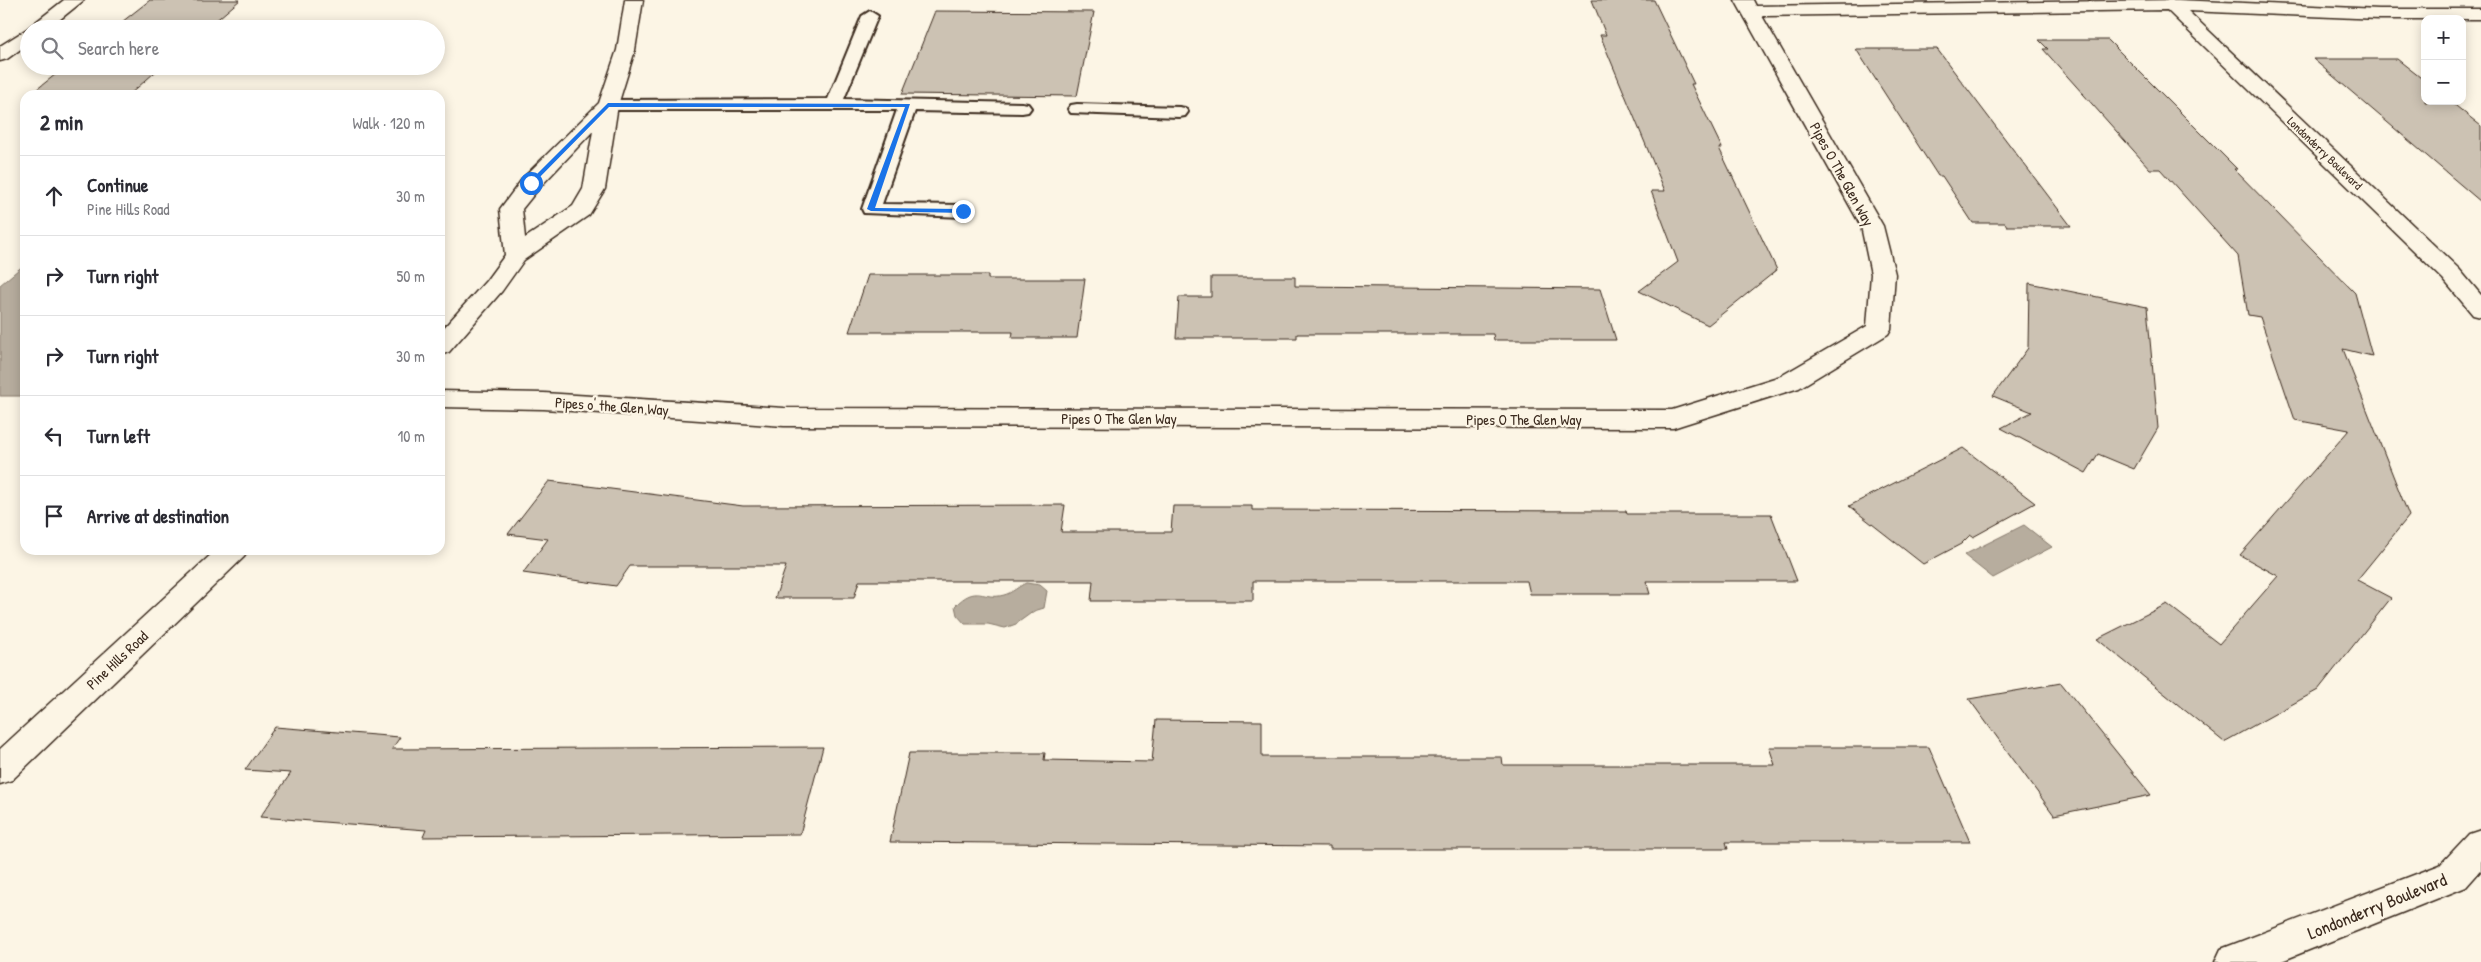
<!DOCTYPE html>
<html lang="en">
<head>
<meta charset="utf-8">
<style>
	:root { --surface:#fff; --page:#f2f2f3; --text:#2b2b33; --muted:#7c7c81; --line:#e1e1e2 }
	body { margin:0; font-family:"Patrick Hand",sans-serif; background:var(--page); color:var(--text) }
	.controls { position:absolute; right:15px; top:15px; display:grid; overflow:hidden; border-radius:10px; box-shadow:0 2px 12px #0003 }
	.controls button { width:45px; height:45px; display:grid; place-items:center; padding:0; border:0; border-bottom:1px solid var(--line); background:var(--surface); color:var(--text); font:25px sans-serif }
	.stop { position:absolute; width:15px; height:15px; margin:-11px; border:4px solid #1a73e8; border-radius:50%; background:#fff }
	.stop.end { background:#1a73e8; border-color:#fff; box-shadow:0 1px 5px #0008 }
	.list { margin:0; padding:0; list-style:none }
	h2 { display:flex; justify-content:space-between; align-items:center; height:65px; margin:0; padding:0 20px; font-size:21px }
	h2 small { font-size:16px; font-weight:400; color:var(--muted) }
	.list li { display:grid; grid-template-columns:32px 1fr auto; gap:15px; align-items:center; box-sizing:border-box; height:80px; padding:0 20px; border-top:1px solid var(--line) }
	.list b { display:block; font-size:19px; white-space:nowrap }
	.list p { margin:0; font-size:16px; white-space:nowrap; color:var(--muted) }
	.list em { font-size:16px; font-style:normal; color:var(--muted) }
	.icon { flex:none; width:28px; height:28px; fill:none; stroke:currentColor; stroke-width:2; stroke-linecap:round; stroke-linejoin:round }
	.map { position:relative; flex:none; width:2481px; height:962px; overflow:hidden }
	.search { position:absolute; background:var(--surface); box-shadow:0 2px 12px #0003; left:20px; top:20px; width:425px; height:55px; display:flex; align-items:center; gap:12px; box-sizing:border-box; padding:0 18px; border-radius:28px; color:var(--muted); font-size:19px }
	.panel { position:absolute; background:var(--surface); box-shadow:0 2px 12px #0003; left:20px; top:90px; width:425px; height:465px; border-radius:15px }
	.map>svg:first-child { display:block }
	.water { fill:#b7ad9e; stroke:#85796b }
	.building { fill:#ccc2b3; stroke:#3b2a1e }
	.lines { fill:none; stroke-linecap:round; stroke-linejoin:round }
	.service-casing { stroke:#3b2a1e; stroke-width:4 }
	.minor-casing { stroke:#3b2a1e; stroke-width:3 }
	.secondary-casing { stroke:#3b2a1e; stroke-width:3 }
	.service { fill:#fcf5e5; fill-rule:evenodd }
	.minor { fill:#fcf5e5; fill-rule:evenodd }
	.secondary { fill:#fcf5e5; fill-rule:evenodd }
	.route { fill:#1a73e8 }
	.labels { text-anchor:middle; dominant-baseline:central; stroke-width:4.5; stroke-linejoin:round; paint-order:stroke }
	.far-street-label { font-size:12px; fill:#3b2a1e; stroke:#fcf5e5 }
	.street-label { font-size:15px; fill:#3b2a1e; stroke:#fcf5e5 }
	.near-street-label { font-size:18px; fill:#3b2a1e; stroke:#fcf5e5 }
</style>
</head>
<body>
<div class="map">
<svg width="2481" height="962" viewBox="0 0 2481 962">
	<rect width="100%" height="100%" fill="#fcf5e5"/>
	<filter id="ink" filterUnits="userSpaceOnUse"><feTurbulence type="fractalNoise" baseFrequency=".02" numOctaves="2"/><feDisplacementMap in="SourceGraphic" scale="10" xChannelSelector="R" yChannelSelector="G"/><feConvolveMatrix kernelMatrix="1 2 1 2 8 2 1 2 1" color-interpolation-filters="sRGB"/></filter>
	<g filter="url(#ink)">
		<!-- water -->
		<g class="water">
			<polygon points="25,264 25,396 0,396 0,285"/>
			<polygon points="2024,525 2052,547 1993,578 1964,555"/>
			<path d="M1026,583L1040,585L1047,591L1044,608L1034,611L1016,624L1005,628L988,624H965L957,615L955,606C977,583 983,601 1004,595C1012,593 1019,586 1026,583Z"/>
		</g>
		<!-- building -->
		<g class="building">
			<polygon points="150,0 240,0 206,29 113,29"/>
			<polygon points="1592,0 1654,0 1694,84 1691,84 1722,148 1719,148 1777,270 1708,325 1639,291 1678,262 1651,191 1665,191 1600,35 1606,35"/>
			<polygon points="935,11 1094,12 1077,96 902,94"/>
			<polygon points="2039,40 2108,40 2237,169 2234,169 2355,293 2372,356 2343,349 2409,516 2357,580 2391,598 2318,690 2224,742 2097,639 2167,604 2219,644 2278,576 2240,555 2349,430 2295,420 2260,317 2248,315 2238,256 2160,169 2150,169 2043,49 2048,49"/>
			<polygon points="1856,49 1937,49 2071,226 2007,226 2005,223 1973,223 1942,176 1938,176"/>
			<polygon points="2313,59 2397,59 2425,81 2425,102 2451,102 2481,126 2481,202"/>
			<polygon points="66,66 162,66 129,95 31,94"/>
			<polygon points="868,275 988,275 988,279 1085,279 1077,338 1012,338 1013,332 849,332"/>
			<polygon points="1211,277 1295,277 1295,286 1600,289 1616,340 1494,340 1493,334 1297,334 1297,338 1176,338 1179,297 1211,297"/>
			<polygon points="2029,283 2147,307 2158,428 2134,469 2098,454 2086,473 2001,428 2032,412 1993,396 2028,348"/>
			<polygon points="1963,448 2035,503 1973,537 1970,535 1961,544 1923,564 1849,506"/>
			<polygon points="549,481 743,506 1065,505 1061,532 1171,532 1173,506 1252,506 1252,510 1626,511 1627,514 1771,514 1797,581 1646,581 1650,594 1530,594 1527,581 1253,581 1253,601 1091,601 1093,581 859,581 854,598 775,598 786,566 630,566 616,586 523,573 548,539 508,534"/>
			<polygon points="2061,683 2151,795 2054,815 1969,699"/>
			<polygon points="1156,720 1262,721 1262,757 1502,757 1503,765 1775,765 1769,747 1929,747 1970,842 1726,842 1728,849 1330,849 1330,846 890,842 909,753 1045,753 1044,760 1152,762"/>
			<polygon points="275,727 400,737 392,749 823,747 800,834 423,837 426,830 260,817 291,773 245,770"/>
		</g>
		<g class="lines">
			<defs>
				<g id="service">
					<polygon points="870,11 878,16 844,99 1022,103 1028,104 1031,108 1028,112 1022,113 915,111 882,204 963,205 970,207 972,211 970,215 963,217 864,213 862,209 897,110 608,110 602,109 599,105 602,101 608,100 828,99 862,16"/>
					<polygon points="1077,104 1179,107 1185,108 1188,112 1185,116 1179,117 1071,113 1068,109 1071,105"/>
				</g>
				<g id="minor">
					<polygon points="64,0 84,0 48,29 29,29 29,43 7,59 0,61 0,46 27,29"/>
					<polygon points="1735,0 1753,0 1756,6 2178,0 2379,9 2481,9 2481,19 2379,19 2188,11 2459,269 2481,295 2481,317 2473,315 2443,279 2167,10 1762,16 1883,226 1895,274 1891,329 1888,334 1799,388 1682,425 1673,428 784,426 544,409 440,407 440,391 544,393 784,408 1672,410 1781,376 1867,326 1871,274 1861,226"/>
					<polygon points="2481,830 2481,870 2466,887 2279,962 2215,962 2221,949 2440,865 2469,834"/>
				</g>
				<g id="secondary">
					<path d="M625,0H643L635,50L618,105L605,189L589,215L524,260L502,291L449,352L440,355V332L486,281L505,255L500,209L523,178L599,103L617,50ZM593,131L583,189L573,206L525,238L522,209L539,188Z"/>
					<polygon points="216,550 248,550 244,557 12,780 0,784 0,749"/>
				</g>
			</defs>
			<!-- service casing -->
			<use href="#service" class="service-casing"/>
			<!-- minor casing -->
			<use href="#minor" class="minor-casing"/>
			<!-- secondary casing -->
			<use href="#secondary" class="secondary-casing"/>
			<!-- service -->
			<use href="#service" class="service"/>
			<!-- minor -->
			<use href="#minor" class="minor"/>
			<!-- secondary -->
			<use href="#secondary" class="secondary"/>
		</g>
	</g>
	<!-- route -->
	<polygon class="route" points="608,103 910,104 875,208 963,209 967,211 963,213 871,211 867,209 905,107 609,107 533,184 529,184 529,182"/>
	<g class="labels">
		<!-- far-street labels -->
		<g class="far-street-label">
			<text transform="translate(2325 153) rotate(44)">Londonderry Boulevard</text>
		</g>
		<!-- street labels -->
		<g class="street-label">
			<text transform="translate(1842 174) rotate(61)">Pipes O The Glen Way</text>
			<text transform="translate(612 406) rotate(4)">Pipes o' the Glen Way</text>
			<text x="1119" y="418">Pipes O The Glen Way</text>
			<text x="1524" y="419">Pipes O The Glen Way</text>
			<text transform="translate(117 660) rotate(-43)">Pine Hills Road</text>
		</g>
		<!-- near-street labels -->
		<g class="near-street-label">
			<text transform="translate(2377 906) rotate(-22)">Londonderry Boulevard</text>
		</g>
	</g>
</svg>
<div class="controls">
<button>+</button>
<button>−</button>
</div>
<div class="stop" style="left:531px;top:183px"></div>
<div class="stop end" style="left:963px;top:211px"></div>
<div class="search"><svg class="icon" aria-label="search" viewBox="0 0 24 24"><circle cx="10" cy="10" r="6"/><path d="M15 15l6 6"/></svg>Search here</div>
<section class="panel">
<h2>2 min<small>Walk · 120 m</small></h2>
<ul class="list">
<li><svg class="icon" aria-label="ahead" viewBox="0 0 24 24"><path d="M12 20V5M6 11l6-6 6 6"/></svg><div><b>Continue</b><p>Pine Hills Road</p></div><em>30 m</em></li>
<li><svg class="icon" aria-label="right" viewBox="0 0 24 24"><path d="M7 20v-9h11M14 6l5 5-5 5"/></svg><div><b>Turn right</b></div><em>50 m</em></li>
<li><svg class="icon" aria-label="right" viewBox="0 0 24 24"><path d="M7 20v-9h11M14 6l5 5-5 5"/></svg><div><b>Turn right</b></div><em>30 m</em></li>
<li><svg class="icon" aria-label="left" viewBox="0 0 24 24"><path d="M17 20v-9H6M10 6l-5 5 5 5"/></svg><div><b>Turn left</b></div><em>10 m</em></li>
<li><svg class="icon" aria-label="arrive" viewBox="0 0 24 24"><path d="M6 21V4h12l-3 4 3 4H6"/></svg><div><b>Arrive at destination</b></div></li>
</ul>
</section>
</div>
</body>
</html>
